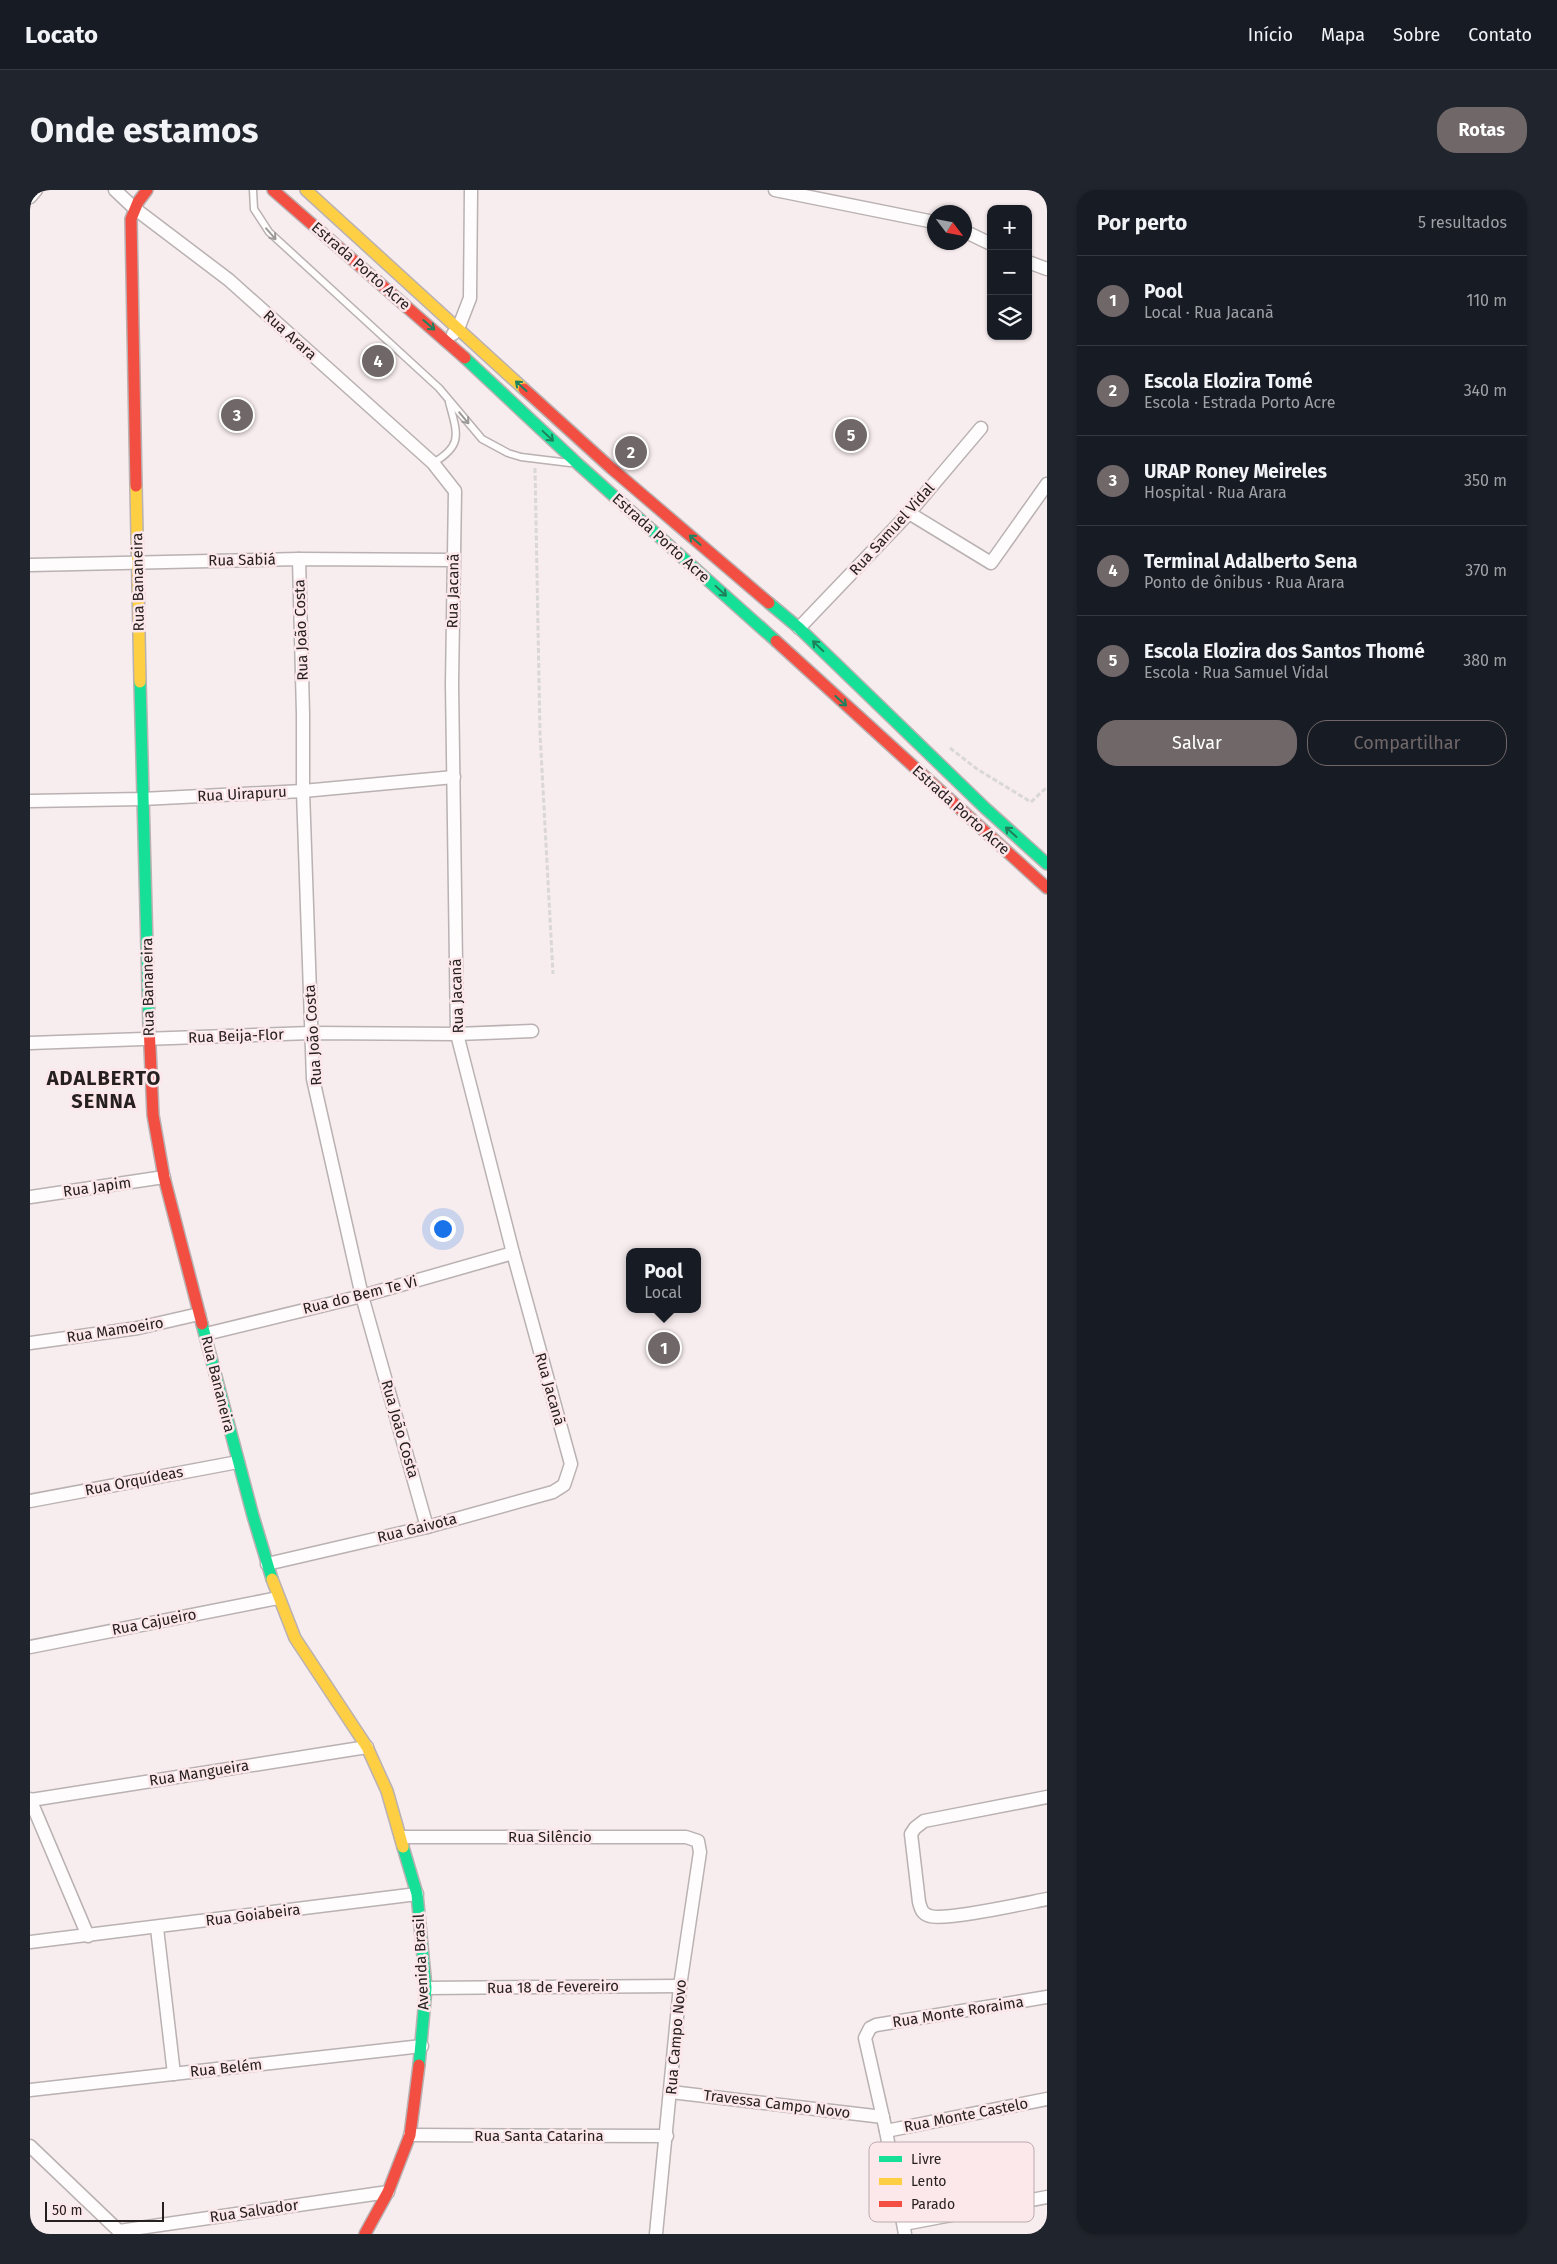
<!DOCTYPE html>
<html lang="pt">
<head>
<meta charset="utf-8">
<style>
	:root { --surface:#171b24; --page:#20242c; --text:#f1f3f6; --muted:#9ea1a6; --line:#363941; --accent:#706769 }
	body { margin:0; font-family:"Fira Sans",sans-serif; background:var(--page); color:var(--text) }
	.controls { position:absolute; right:15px; top:15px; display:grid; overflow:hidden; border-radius:10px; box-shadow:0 1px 4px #0004 }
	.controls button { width:45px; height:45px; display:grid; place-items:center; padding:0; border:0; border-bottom:1px solid var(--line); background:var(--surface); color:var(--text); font:25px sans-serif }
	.compass { position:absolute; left:897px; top:15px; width:45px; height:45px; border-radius:50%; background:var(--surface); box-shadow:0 1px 4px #0004; rotate:122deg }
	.scale { position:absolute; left:15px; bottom:12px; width:119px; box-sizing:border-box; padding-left:5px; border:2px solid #272021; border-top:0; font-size:14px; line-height:18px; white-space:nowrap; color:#272021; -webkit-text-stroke:4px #fce7ea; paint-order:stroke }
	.you { position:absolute; left:412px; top:1038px; width:18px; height:18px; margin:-12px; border:4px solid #fff; border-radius:50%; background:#1a73e8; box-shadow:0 0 0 8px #1a73e833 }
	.badge { display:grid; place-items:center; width:32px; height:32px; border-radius:50%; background:var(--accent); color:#fff; font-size:16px; font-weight:700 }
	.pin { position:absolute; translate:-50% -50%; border:2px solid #fff; box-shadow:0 1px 5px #0006 }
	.popup { position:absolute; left:596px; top:1058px; width:75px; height:65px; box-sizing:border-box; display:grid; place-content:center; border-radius:10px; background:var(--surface); filter:drop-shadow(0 1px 4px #0005); font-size:16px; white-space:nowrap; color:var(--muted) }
	.popup b { font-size:19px; color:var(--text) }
	.popup::after { content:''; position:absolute; left:50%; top:100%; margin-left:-10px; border:10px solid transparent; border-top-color:var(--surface) }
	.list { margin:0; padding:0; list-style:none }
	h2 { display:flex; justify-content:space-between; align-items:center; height:65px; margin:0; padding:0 20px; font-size:21px }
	h2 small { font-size:16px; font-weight:400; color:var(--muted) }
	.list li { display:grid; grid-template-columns:32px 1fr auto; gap:15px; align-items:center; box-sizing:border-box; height:90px; padding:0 20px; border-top:1px solid var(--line) }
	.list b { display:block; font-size:19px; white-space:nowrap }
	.list p { margin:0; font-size:16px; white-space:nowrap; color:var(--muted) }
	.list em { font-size:16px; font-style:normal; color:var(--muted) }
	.actions { display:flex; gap:10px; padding:15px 20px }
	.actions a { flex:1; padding:11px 0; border:1px solid var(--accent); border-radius:20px; text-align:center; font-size:18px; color:var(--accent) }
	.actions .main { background:var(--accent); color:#fff }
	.icon { flex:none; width:28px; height:28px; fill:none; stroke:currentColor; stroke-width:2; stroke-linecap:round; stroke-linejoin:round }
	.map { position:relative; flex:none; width:1017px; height:2044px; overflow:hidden; border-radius:20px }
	header { display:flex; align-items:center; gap:30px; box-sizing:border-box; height:70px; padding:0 25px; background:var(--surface); border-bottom:1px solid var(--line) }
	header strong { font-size:24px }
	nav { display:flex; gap:28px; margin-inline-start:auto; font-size:18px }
	.intro { display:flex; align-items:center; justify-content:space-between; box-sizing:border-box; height:120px; padding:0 30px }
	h1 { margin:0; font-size:35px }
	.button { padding:12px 22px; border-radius:20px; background:var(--accent); color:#fff; font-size:18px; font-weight:700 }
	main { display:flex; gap:30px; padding:0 30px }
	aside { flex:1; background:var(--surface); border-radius:20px; box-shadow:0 1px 4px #0004 }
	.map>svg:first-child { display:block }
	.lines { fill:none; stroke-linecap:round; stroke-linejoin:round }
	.lane-casing { stroke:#b9b1b2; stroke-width:9 }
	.street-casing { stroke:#b9b1b2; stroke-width:15 }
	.fast-casing { stroke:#b9b1b2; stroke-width:14 }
	.slow-casing { stroke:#b9b1b2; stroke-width:14 }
	.jam-casing { stroke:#b9b1b2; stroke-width:14 }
	.path { stroke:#dad7d7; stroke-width:3; stroke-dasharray:5 2.5; stroke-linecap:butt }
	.lane { stroke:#fefcfc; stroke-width:6 }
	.street { stroke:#fefcfc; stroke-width:12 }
	.fast { stroke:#16e098; stroke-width:11 }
	.slow { stroke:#ffcf43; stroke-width:11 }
	.jam { stroke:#f24e42; stroke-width:11 }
	.oneway { stroke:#9d9999 }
	.oneway2 { stroke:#1e805c }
	.labels { text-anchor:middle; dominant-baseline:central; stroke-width:5; stroke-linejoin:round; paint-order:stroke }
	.street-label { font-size:15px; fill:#272021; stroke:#fce7ea }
	.district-label { font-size:20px; font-weight:bold; letter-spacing:1px; fill:#272021; stroke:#fce7ea }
	.key { fill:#fce7ea; stroke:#bcabae; stroke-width:1 }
	.key-label { font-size:14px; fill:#272021 }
</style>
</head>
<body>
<header>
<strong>Locato</strong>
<nav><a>Início</a><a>Mapa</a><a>Sobre</a><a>Contato</a></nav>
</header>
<div class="intro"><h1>Onde estamos</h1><a class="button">Rotas</a></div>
<main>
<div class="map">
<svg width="1017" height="2044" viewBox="0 0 1017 2044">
	<rect width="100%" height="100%" fill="#f7ecee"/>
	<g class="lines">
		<defs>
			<g id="lane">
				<polyline points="223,0 224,19 239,42 409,198 452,249 478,263 491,267 540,273"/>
				<path d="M403,273C434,255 427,243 419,212"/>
			</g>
			<g id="street">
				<polyline points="85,0 104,18 199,90 403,273 425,301 422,494 427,844 483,1063 541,1274 534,1295 523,1302 397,1337 237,1374"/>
				<polyline points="745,0 904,32"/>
				<polyline points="0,7 6,0"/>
				<polyline points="934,41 961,54"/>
				<polyline points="998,72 1017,79"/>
				<polyline points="423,144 428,139 440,108 441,0"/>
				<polyline points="879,323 961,373 1017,294"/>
				<polyline points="269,369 273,524 273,601 283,889 332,1106 397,1337"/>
				<polyline points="0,375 269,369 423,370"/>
				<polyline points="769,438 879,323 951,238"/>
				<polyline points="0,611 112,609 273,601 424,587"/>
				<polyline points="0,853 281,843 427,844 502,841"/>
				<polyline points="0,1007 134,987"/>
				<polyline points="176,1144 332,1106 483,1063"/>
				<polyline points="0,1153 108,1138 169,1124"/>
				<polyline points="0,1311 208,1272"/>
				<polyline points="0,1457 248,1408"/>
				<path d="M1017,1607L894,1631L885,1638L881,1644L889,1712C891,1719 892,1724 900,1726C915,1731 996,1713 1017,1709"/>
				<polyline points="0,1609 58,1746"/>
				<polyline points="1,1610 337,1557"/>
				<polyline points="371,1647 656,1647 668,1651 670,1662 650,1796 626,2044"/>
				<polyline points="127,1738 144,1884"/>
				<polyline points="0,1752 387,1704"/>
				<polyline points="396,1798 650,1796"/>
				<polyline points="0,1900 392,1856"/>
				<polyline points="641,1902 853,1927"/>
				<polyline points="856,1941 1017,1909"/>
				<polyline points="380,1945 637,1946"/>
				<polyline points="0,1956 92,2044"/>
				<polyline points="874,2034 1017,2007"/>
				<polyline points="89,2041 358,2002"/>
				<polyline points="875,2044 856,1941 835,1848 840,1838 846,1835 1017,1807"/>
			</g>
			<g id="fast">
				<polyline points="435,168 548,274 746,451"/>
				<polyline points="739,413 769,438 955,618 1017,674"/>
				<polyline points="110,492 119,835"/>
				<polyline points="172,1134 223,1326 242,1389"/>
				<polyline points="373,1657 387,1704 396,1798 389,1875"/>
			</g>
			<g id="slow">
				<polyline points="276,0 494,199"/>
				<polyline points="106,296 110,492"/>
				<polyline points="242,1389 265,1448 337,1557 357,1601 373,1657"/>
			</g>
			<g id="jam">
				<polyline points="243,0 435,168"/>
				<polyline points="494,199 581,278 739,413"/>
				<polyline points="106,296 101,29 108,12 117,0"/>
				<polyline points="746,451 1017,698"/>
				<polyline points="119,835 123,925 134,987 172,1134"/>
				<polyline points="335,2044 358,2002 380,1945 389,1875"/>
			</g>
		</defs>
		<!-- lane casing -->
		<use href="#lane" class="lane-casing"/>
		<!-- street casing -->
		<use href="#street" class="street-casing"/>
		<!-- fast casing -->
		<use href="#fast" class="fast-casing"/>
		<!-- slow casing -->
		<use href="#slow" class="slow-casing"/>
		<!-- jam casing -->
		<use href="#jam" class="jam-casing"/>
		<!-- path -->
		<g class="path">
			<polyline points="505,278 510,543 523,784"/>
			<polyline points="920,558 947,579 1001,612 1017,597"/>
		</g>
		<!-- lane -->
		<use href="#lane" class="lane"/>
		<!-- street -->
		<use href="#street" class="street"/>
		<!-- fast -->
		<use href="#fast" class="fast"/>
		<!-- slow -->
		<use href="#slow" class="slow"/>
		<!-- jam -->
		<use href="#jam" class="jam"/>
	</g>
	<!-- one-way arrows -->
	<defs><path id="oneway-shaft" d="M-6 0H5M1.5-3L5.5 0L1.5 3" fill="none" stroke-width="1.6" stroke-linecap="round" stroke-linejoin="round" transform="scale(1.25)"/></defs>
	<g class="oneway">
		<use href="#oneway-shaft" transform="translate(241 44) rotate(49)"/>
		<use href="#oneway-shaft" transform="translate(434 228) rotate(50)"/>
	</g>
	<g class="oneway2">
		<use href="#oneway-shaft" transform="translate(399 135) rotate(41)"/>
		<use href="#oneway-shaft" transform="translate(491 196) rotate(-138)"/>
		<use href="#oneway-shaft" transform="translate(518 246) rotate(43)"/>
		<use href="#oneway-shaft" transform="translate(665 350) rotate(-139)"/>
		<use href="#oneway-shaft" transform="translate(691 401) rotate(43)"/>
		<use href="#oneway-shaft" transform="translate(788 456) rotate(-136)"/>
		<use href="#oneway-shaft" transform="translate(811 511) rotate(42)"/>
		<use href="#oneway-shaft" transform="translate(981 642) rotate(-138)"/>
	</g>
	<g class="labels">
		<!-- street labels -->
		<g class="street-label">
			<text transform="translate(331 76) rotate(41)">Estrada Porto Acre</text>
			<text transform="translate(260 145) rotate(42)">Rua Arara</text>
			<text transform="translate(862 339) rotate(-48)">Rua Samuel Vidal</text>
			<text transform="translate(631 348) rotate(42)">Estrada Porto Acre</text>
			<text transform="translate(212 370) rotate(-1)">Rua Sabiá</text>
			<text transform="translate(108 392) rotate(-91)">Rua Bananeira</text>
			<text transform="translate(423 401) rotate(-89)">Rua Jacanã</text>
			<text transform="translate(271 440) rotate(-92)">Rua João Costa</text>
			<text transform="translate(212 604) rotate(-3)">Rua Uirapuru</text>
			<text transform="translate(931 620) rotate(42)">Estrada Porto Acre</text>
			<text transform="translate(118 797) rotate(-91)">Rua Bananeira</text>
			<text transform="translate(427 806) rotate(-92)">Rua Jacanã</text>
			<text transform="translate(283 845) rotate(-94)">Rua João Costa</text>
			<text transform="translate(206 846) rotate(-2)">Rua Beija-Flor</text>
			<text transform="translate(67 997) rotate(-8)">Rua Japim</text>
			<text transform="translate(330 1105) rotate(-14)">Rua do Bem Te Vi</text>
			<text transform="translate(85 1140) rotate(-9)">Rua Mamoeiro</text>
			<text transform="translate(188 1194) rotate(76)">Rua Bananeira</text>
			<text transform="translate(520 1199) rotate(74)">Rua Jacanã</text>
			<text transform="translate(370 1239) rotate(74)">Rua João Costa</text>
			<text transform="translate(104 1291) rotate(-11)">Rua Orquídeas</text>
			<text transform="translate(387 1338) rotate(-14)">Rua Gaivota</text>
			<text transform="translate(124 1432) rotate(-11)">Rua Cajueiro</text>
			<text transform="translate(169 1583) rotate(-9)">Rua Mangueira</text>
			<text x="520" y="1647">Rua Silêncio</text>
			<text transform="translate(223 1725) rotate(-7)">Rua Goiabeira</text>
			<text transform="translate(391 1772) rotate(-93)">Avenida Brasil</text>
			<text transform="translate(523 1797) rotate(-1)">Rua 18 de Fevereiro</text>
			<text transform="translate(928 1822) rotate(-9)">Rua Monte Roraima</text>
			<text transform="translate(646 1847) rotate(-85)">Rua Campo Novo</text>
			<text transform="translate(196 1878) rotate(-6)">Rua Belém</text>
			<text transform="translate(747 1914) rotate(7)">Travessa Campo Novo</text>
			<text transform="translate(936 1925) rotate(-11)">Rua Monte Castelo</text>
			<text x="509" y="1946">Rua Santa Catarina</text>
			<text transform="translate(224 2021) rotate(-8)">Rua Salvador</text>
		</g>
		<!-- district labels -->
		<g class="district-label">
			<text x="74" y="888">ADALBERTO<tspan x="74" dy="23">SENNA</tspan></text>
		</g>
	</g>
	<!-- legend -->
	<rect x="839" y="1952" width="165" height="80" rx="8" class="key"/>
	<rect x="849" y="1966" width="23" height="6" fill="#16e098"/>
	<rect x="849" y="1988" width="23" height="7" fill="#ffcf43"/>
	<rect x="849" y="2011" width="23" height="6" fill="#f24e42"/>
	<g class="key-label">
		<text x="881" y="1974">Livre</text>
		<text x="881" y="1996">Lento</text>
		<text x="881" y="2019">Parado</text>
	</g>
</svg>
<div class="controls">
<button>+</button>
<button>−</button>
<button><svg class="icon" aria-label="layers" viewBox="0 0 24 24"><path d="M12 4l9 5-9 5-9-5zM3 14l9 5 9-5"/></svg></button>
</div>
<svg class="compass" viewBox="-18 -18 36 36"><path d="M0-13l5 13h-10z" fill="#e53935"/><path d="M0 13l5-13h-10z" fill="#9ea1a6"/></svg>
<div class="scale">50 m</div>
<div class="you"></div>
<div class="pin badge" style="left:634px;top:1158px">1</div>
<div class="popup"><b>Pool</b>Local</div>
<div class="pin badge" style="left:601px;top:262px">2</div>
<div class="pin badge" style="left:207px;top:225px">3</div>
<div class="pin badge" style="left:348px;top:171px">4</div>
<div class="pin badge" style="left:821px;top:245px">5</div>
</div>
<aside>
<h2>Por perto<small>5 resultados</small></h2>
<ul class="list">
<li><span class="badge">1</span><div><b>Pool</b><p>Local · Rua Jacanã</p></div><em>110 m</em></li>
<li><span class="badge">2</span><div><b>Escola Elozira Tomé</b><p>Escola · Estrada Porto Acre</p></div><em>340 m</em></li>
<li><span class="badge">3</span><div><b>URAP Roney Meireles</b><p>Hospital · Rua Arara</p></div><em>350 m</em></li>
<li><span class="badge">4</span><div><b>Terminal Adalberto Sena</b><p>Ponto de ônibus · Rua Arara</p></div><em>370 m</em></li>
<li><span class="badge">5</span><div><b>Escola Elozira dos Santos Thomé</b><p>Escola · Rua Samuel Vidal</p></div><em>380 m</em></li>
</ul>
<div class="actions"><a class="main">Salvar</a><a>Compartilhar</a></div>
</aside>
</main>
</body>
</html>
